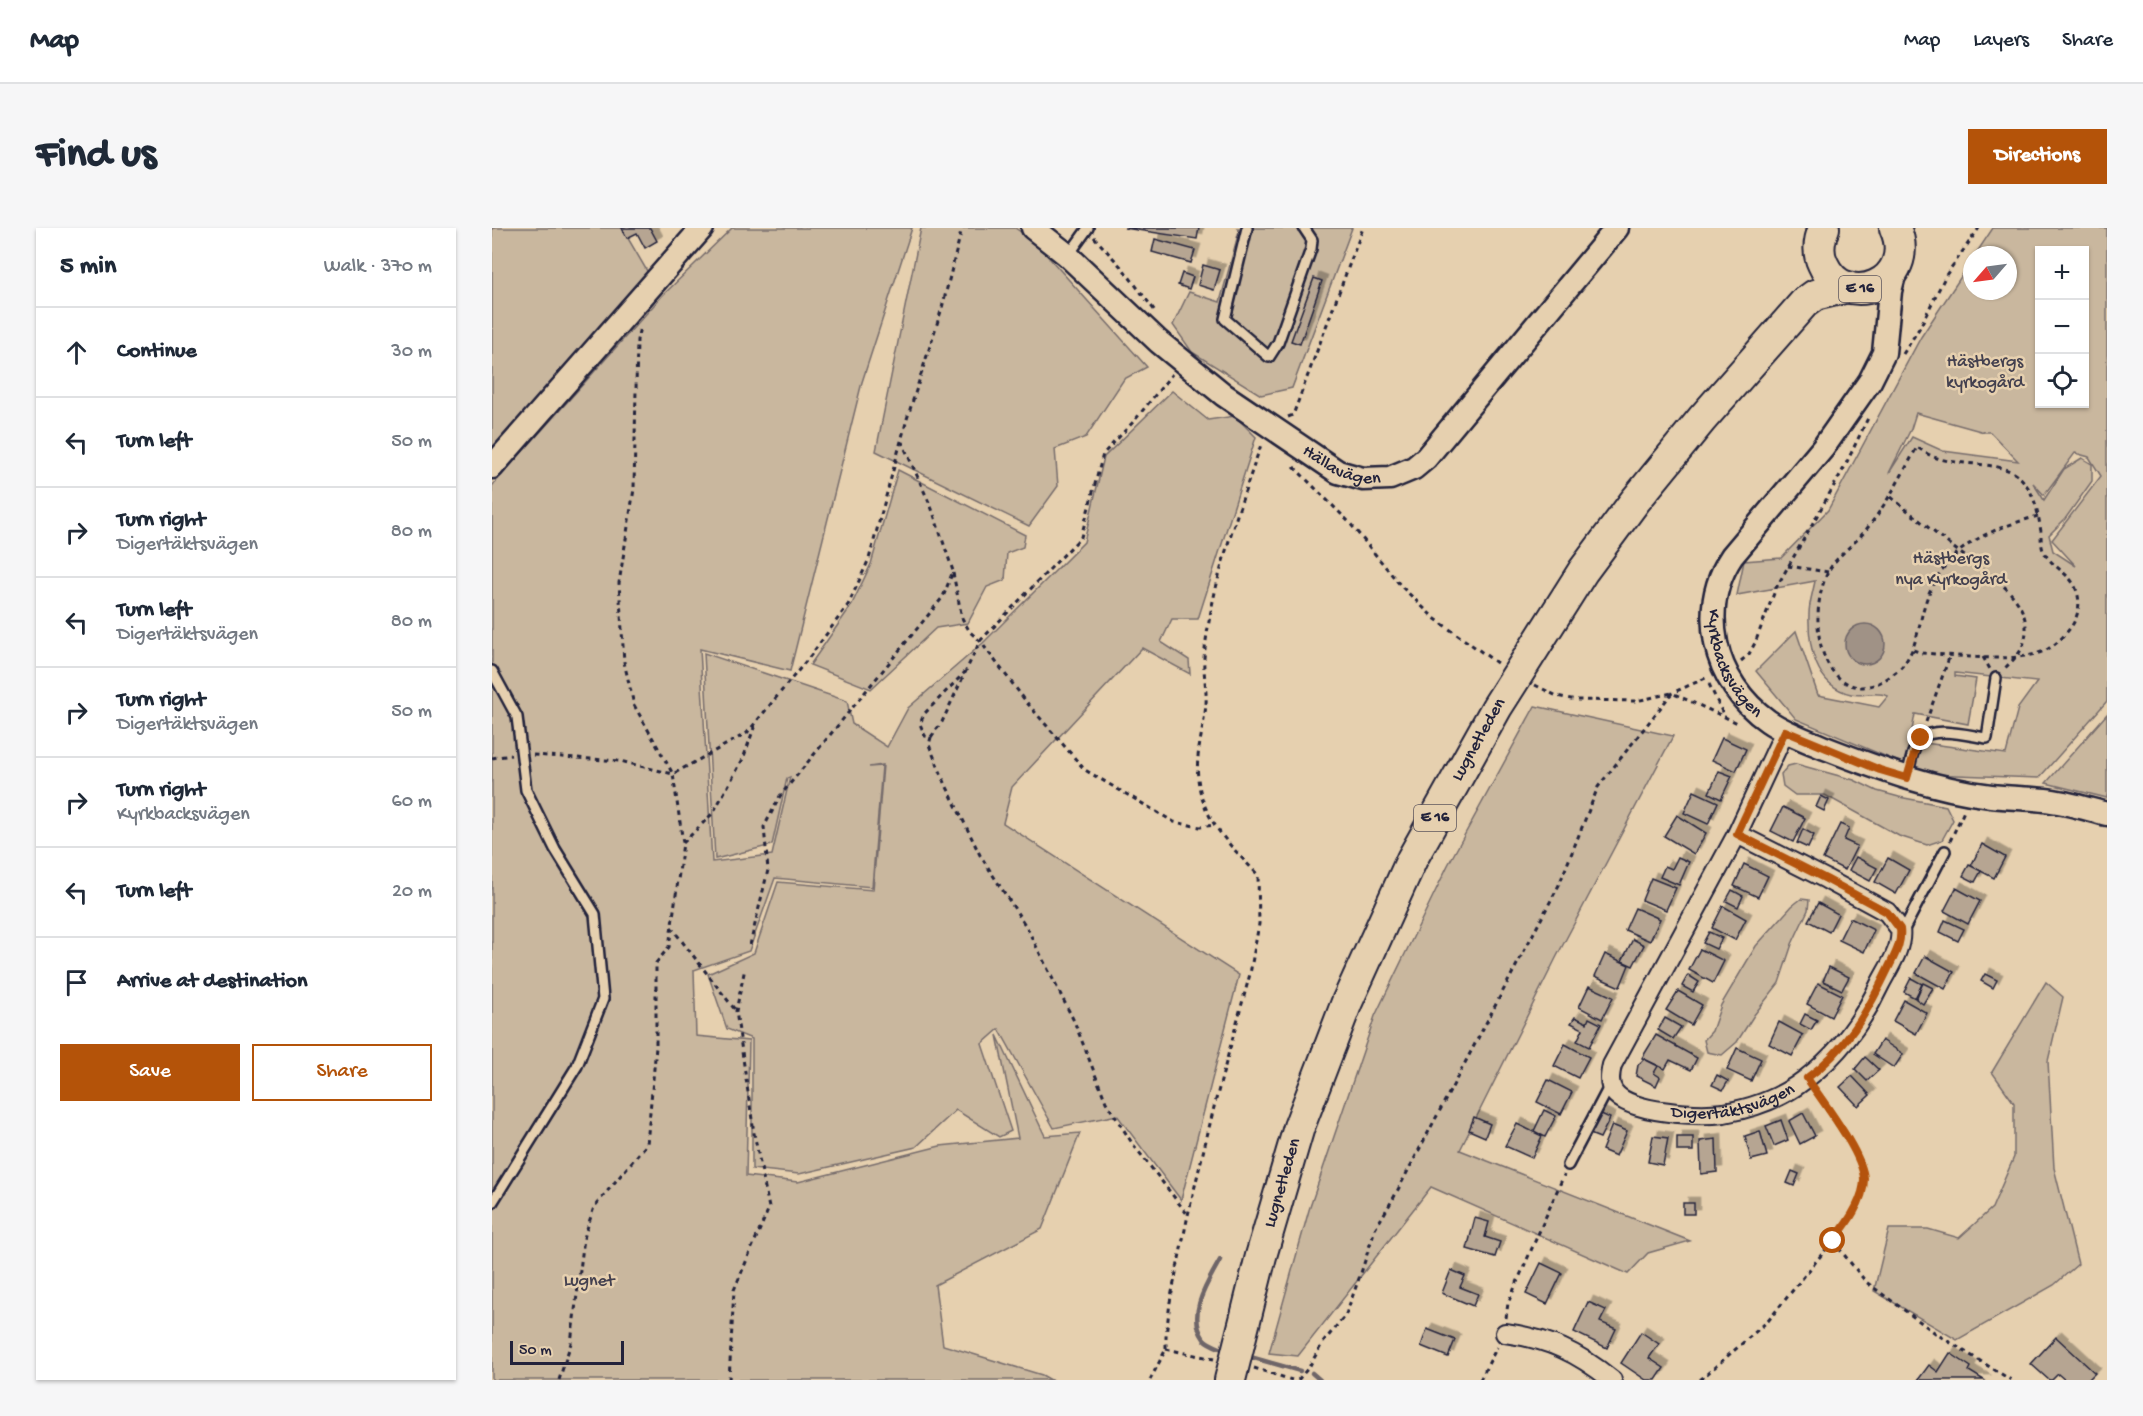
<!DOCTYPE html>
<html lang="en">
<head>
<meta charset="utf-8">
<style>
	:root { --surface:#fff; --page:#f6f6f7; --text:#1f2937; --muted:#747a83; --line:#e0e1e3; --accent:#b45309 }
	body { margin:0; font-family:"Gochi Hand",sans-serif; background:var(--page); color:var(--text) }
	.controls { position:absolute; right:18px; top:18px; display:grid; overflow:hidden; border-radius:0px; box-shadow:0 2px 4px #0004 }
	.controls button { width:54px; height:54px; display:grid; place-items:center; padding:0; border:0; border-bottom:2px solid var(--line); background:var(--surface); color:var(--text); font:30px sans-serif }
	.compass { position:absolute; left:1471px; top:18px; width:54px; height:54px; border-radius:50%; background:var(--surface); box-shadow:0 2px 4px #0004; rotate:242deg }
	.scale { position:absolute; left:18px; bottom:15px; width:114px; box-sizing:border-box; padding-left:6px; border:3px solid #22223b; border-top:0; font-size:16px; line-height:21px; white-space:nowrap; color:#22223b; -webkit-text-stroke:4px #e6d0af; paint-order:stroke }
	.stop { position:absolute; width:18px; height:18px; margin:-14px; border:4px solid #b45309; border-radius:50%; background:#fff }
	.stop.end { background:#b45309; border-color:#fff; box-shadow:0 2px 6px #0008 }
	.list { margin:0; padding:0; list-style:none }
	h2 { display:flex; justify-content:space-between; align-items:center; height:78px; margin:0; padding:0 24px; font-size:26px }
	h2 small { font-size:20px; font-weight:400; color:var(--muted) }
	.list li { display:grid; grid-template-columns:39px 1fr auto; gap:18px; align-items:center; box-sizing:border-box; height:90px; padding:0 24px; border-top:2px solid var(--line) }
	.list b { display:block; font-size:22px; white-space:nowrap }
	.list p { margin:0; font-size:20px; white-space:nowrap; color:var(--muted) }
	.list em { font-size:20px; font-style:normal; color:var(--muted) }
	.actions { display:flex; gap:12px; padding:18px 24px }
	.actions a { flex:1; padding:14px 0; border:2px solid var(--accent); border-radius:0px; text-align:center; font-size:21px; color:var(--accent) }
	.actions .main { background:var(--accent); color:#fff }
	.icon { flex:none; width:33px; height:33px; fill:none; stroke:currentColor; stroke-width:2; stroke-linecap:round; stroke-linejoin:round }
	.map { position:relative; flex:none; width:1615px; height:1152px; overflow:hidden; border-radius:0px }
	header { display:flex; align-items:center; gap:36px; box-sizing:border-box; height:84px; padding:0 30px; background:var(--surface); border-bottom:2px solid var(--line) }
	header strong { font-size:28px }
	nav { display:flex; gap:33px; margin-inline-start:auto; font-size:21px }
	.intro { display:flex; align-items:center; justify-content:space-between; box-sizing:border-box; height:144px; padding:0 36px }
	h1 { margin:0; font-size:42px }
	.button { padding:15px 27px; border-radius:0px; background:var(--accent); color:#fff; font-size:21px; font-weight:700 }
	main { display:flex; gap:36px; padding:0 36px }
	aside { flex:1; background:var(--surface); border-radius:0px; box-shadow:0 2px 4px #0004 }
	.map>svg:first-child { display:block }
	.green { fill:#c9b79e; stroke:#766c6c; stroke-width:1.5; fill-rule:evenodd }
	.water { fill:#a09286; stroke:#6e6568; stroke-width:1.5 }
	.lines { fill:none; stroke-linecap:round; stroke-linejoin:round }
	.stream { stroke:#6e6568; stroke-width:4.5 }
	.building { fill:#b6a592; stroke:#22223b; stroke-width:1.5; filter:url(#shadow) }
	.service-casing { stroke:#22223b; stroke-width:14 }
	.minor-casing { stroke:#22223b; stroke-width:22 }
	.tertiary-casing { stroke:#22223b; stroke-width:27 }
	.trunk-casing { stroke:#22223b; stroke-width:34 }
	.path { stroke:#22223b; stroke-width:3; stroke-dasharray:4.5 4.5; stroke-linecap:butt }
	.service { stroke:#e6d0af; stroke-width:9 }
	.minor { stroke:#e6d0af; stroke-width:18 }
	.tertiary { stroke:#e6d0af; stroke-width:22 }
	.trunk { stroke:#e6d0af; stroke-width:30 }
	.route { stroke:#b45309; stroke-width:8 }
	.labels { text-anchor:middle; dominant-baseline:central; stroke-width:5; stroke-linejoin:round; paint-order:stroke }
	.shield { fill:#e6d0af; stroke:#5d565e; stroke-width:1.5 }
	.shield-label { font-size:16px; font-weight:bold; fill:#22223b }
	.park-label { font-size:18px; fill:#43404f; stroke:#e6d0af }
	.street-label { font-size:18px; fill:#22223b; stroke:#e6d0af }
</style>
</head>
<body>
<header>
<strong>Map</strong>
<nav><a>Map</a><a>Layers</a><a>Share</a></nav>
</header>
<div class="intro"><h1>Find us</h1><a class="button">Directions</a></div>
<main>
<aside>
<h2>5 min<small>Walk · 370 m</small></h2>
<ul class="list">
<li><svg class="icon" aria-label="ahead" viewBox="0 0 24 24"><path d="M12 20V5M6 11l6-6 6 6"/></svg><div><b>Continue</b></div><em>30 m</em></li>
<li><svg class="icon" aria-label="left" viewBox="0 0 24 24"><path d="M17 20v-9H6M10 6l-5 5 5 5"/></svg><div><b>Turn left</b></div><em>50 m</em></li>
<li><svg class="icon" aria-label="right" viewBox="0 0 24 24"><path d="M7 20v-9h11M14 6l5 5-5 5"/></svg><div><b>Turn right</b><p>Digertäktsvägen</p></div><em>80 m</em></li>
<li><svg class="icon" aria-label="left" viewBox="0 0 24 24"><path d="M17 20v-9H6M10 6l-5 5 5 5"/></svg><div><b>Turn left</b><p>Digertäktsvägen</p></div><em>80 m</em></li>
<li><svg class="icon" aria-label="right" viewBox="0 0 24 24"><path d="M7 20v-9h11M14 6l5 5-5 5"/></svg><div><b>Turn right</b><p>Digertäktsvägen</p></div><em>50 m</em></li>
<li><svg class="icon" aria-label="right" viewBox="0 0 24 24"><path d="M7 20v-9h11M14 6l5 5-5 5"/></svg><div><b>Turn right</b><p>Kyrkbacksvägen</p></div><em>60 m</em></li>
<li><svg class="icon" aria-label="left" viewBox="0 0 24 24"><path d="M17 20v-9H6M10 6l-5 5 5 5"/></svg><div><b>Turn left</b></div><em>20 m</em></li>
<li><svg class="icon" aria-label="arrive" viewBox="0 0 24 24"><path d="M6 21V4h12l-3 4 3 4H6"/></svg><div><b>Arrive at destination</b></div></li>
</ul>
<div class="actions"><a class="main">Save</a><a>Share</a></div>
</aside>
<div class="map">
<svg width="1615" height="1152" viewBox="0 0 1615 1152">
	<defs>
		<filter id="shadow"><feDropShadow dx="5.5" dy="-5.5" stdDeviation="0" flood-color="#0004"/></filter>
	</defs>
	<rect width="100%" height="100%" fill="#e6d0af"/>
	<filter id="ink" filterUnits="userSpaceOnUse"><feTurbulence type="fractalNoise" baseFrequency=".0167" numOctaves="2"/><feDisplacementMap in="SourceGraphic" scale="12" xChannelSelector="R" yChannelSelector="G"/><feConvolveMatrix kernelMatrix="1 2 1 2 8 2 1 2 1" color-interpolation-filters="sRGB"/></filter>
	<g filter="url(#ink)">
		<!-- green -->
		<g class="green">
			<polygon points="0,0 130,0 162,55 0,242"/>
			<polygon points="240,0 420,0 370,154 298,443 208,421 220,634 280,627 298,549 295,550 280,617 223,631 212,425 355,473 360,496 395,519 416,480 491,415 592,314 612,229 680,163 716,192 743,188 764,209 706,391 680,391 669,414 697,432 698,446 650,420 520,559 511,595 747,747 689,972 625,887 562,900 507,801 490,816 519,903 507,909 464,882 424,919 307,946 260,941 260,811 235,801 216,746 262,725 286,654 381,662 391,537 377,539 390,538 380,659 283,650 257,723 202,742 204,808 257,813 254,948 306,954 448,918 526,910 505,807 553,908 588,905 550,1001 443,1057 451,1117 550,1147 559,1152 0,1152 0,258 170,68"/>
			<polygon points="429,0 523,0 542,13 655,139 632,151 594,209 563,221 566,258 537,298 384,223"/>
			<polygon points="745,0 860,0 800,160 769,167 700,124 681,97 697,64 728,74 747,3"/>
			<path d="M1501,0H1615V473L1547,550L1436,546L1304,491L1264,443L1304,403L1326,467L1387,479L1396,468C1382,462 1372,469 1359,466C1323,458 1316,418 1317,386C1317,375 1321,364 1323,353L1245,367L1252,333L1289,330L1336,282L1429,109L1480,32V63H1516V27H1483ZM1548,22H1592V176H1548ZM1424,185L1492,204H1498L1526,233L1451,223L1420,209L1397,245L1419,201ZM1583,225L1597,229L1609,248L1560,312L1584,338L1561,323L1557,307L1573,291L1600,253V236L1590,230L1572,241L1552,272L1541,255L1552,267ZM1463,445L1545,454L1526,480L1514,526L1418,513L1423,486L1476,496L1484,451L1463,448Z"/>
			<polygon points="406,242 533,307 531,319 515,325 513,352 495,359 476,395 444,400 379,461 318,437 359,378 379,336"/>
			<polygon points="1043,478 1181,508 1064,730 968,922 1198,1013 1156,1025 1136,1046 939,959 806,1128 777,1125 817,982 883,788 956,637"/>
			<polygon points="1615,486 1615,570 1554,555"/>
			<polygon points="1304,536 1362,552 1385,563 1407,569 1454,578 1461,592 1450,612 1435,617 1407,608 1333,567 1303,567 1291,558 1289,546 1296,538"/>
			<polygon points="1309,671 1317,672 1316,682 1300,716 1287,755 1262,787 1245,814 1230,827 1215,824 1212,812 1220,803 1229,777 1264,718 1300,678"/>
			<polygon points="1554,754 1571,769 1556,833 1562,940 1586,1036 1562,1057 1465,1112 1382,1063 1397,1001 1436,1001 1467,1010 1500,980 1522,929 1522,875 1500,844"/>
		</g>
		<!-- water -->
		<circle class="water" cx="1373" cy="416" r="20"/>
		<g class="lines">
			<!-- stream -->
			<g class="stream">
				<path d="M728,1032C716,1054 694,1086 712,1111C716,1116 726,1119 733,1122"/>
				<polyline points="755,1128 808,1143"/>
				<polyline points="820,1145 828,1152"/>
			</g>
		</g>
		<!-- building -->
		<g class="building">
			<polygon points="130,0 158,0 165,13 153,20 145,5 135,10"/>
			<polygon points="632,0 707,0 705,11"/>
			<polygon points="663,11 703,22 699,35 660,24"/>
			<polygon points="711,37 728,42 722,62 706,57"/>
			<polygon points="690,45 701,49 697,61 686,57"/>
			<polygon points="822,50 830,53 808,116 799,113"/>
			<polygon points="1230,510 1254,521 1244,543 1220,532"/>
			<polygon points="1227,543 1240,548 1229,571 1217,565"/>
			<polygon points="1202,563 1226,574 1216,596 1192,585"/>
			<polygon points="1329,568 1337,572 1332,583 1324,579"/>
			<polygon points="1291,579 1313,590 1301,614 1279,603"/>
			<polygon points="1185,587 1214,605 1202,626 1172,608"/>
			<polygon points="1348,596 1357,600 1352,612 1365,618 1353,642 1331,631"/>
			<polygon points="1311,601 1322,607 1316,620 1305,615"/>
			<polygon points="1490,616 1513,629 1502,650 1479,638"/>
			<polygon points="1186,629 1197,634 1187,657 1168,649 1173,638 1180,641"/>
			<polygon points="1364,629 1385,640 1378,653 1357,642"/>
			<polygon points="1396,630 1417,642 1404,666 1383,654"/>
			<polygon points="1252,636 1276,648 1266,669 1242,658"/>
			<polygon points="1477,637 1489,643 1483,654 1471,648"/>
			<polygon points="1159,650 1184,660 1174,682 1150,672"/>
			<polygon points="1464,660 1488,673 1476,696 1452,683"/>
			<polygon points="1240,662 1251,668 1246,679 1234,673"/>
			<polygon points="1326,675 1346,686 1337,704 1316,693"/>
			<polygon points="1231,678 1254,691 1243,712 1220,700"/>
			<polygon points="1143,680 1168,691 1158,713 1133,702"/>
			<polygon points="1358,690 1382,702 1372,724 1347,712"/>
			<polygon points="1453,692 1472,701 1466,713 1448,704"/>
			<polygon points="1217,704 1230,710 1224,721 1211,715"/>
			<polygon points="1141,711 1152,717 1141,738 1130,733"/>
			<polygon points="1208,721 1232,733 1221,755 1197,742"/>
			<polygon points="1113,726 1137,737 1128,759 1103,748"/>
			<polygon points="1433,728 1462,744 1453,761 1424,745"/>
			<polygon points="1337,739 1357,749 1350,762 1331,753"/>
			<polygon points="1493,746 1505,752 1501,760 1489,753"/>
			<polygon points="1196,747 1207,754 1201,764 1190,758"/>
			<polygon points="1419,750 1430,756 1423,770 1412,764"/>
			<polygon points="1326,755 1350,767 1339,789 1315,776"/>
			<polygon points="1431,755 1441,760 1431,776 1424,771"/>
			<polygon points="1097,758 1121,769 1110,791 1087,779"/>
			<polygon points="1186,763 1210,777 1199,797 1174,782"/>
			<polygon points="1412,772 1435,785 1424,806 1401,793"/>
			<polygon points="1313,786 1325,792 1319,802 1308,796"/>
			<polygon points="1083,789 1095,795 1097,790 1109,796 1097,819 1085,813 1091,801 1079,795"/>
			<polygon points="1173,790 1189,799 1181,811 1166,802"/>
			<polygon points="1287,794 1311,807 1300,828 1277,816"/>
			<polygon points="1164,807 1205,830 1199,842 1178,832 1173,841 1150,830"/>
			<polygon points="1390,812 1411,826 1402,840 1381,826"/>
			<polygon points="1073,816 1097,829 1086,850 1062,838"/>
			<polygon points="1245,820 1269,831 1259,853 1235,842"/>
			<polygon points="1373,829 1387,842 1375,853 1363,841"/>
			<polygon points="1152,831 1166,838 1162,845 1168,849 1164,858 1144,848 1146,837"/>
			<polygon points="1225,847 1236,853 1231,862 1220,857"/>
			<polygon points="1360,848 1378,867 1366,878 1348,859"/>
			<polygon points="1056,852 1080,864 1069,886 1045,874"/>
			<polygon points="1052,882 1064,888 1053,909 1042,903"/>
			<polygon points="1107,885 1118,890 1108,910 1098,906"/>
			<polygon points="1311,885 1323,908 1308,916 1297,893"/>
			<polygon points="982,889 998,896 993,909 977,902"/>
			<polygon points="1289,892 1296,912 1282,918 1274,898"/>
			<polygon points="1025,896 1050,908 1040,930 1013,918"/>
			<polygon points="1120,897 1135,903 1124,928 1110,922"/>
			<polygon points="1268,903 1275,928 1259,932 1253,908"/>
			<polygon points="1161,908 1176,910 1171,937 1156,934"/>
			<rect x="1185" y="909" width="16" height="14"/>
			<polygon points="1224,911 1225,944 1209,946 1208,913"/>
			<polygon points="1300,943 1307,946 1302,958 1295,955"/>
			<rect x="1191" y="975" width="11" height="11"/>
			<polygon points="983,990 997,994 993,1009 1008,1014 1003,1029 975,1021"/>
			<polygon points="1049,1035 1070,1045 1055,1076 1034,1066"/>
			<polygon points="959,1042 973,1048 968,1059 986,1066 981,1078 950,1065"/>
			<polygon points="1096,1074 1114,1082 1108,1094 1124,1101 1115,1120 1082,1104"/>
			<polygon points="935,1101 963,1112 956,1129 929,1118"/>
			<polygon points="1149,1104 1167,1116 1157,1130 1172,1140 1164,1152 1154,1152 1129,1135"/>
			<polygon points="1564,1109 1603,1145 1596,1152 1573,1152 1566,1146 1560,1152 1557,1152 1539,1136"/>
			<polygon points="1458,1125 1479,1139 1477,1143 1492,1152 1426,1152 1437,1137 1446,1144"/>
		</g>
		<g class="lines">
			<defs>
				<g id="service">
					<polyline points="755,0 733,91 777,129 786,115 819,21 820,12 812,0"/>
					<polyline points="576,28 596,0"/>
					<polyline points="0,443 25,489 34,562 63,621 103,686 111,771 85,838 0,975"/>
					<path d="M1415,550C1418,537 1420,519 1430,510C1442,498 1479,508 1495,510L1504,450"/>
					<polyline points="1410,705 1453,623"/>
					<polyline points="1076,937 1118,857"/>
				</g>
				<g id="minor">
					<path id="s1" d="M1245,606L1120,837C1118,846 1116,856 1122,864C1137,885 1207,888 1232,885C1257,881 1283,872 1304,858C1342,832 1369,797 1388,756C1396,740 1411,720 1408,701L1395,684L1334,651L1245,606L1293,503"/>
					<path d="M1013,1105C1057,1111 1085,1124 1120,1152"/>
				</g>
				<g id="tertiary">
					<path id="s2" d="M541,0L574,26L667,114L732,167L846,244L871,251L898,250L922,240L934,230L1125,0"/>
					<path id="s3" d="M1404,39L1398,63L1392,125L1378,153L1331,220L1240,328C1222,355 1218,384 1224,415C1230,446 1250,475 1276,493C1293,505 1314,512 1333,520C1387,541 1441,561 1499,568C1517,570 1535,570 1553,572C1574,574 1595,581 1615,586"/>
					<polyline points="0,239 210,0"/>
				</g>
				<g id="trunk">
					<path d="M1332,0C1327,12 1325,24 1331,36C1353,86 1427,54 1403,0"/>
					<path id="s4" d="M738,1152L769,1028L807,899L855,774L920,631L1005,479L1091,343L1143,273L1210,191L1312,75L1323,67L1356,59"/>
				</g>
			</defs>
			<!-- service casing -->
			<use href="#service" class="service-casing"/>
			<!-- minor casing -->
			<use href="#minor" class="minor-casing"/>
			<!-- tertiary casing -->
			<use href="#tertiary" class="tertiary-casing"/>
			<!-- trunk casing -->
			<use href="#trunk" class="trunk-casing"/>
			<!-- path -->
			<g class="path">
				<polyline points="602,9 632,42 663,83"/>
				<polyline points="1411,126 1428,99 1454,47 1487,0"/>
				<polyline points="796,189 801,187 871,0"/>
				<polyline points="802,239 857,294 909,358 942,390 1005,435"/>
				<path d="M1399,269C1421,287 1444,306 1467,324C1497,346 1549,375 1530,420C1526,428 1518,435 1512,441"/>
				<polyline points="1296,338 1336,344"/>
				<polyline points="461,345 470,390 478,404 488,413 536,476 593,542 682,594 708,599 722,597"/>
				<path d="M1421,422L1430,425C1463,427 1528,437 1556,421C1566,415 1573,407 1579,399C1586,389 1589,376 1585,364C1580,345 1559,340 1551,322C1549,317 1549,310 1549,304C1546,284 1542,260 1525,247C1506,233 1468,238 1445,230C1438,228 1431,223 1425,219C1409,249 1394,277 1373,303C1362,317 1344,328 1336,344C1320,375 1320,442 1359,457C1374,463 1392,454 1404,444C1421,430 1425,408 1430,387C1445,324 1488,304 1546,288"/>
				<polyline points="1491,429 1498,441"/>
				<polyline points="1249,433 1257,426 1263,415 1284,360 1352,240 1376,190"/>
				<polyline points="474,443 432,486 428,496 433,508 439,509 450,494 488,413 589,309 611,226 643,192 680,146"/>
				<polyline points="1217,456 1232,488"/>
				<polyline points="1043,457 1065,468 1084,472 1144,473 1180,465 1248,496"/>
				<polyline points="1434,494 1458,427"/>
				<polyline points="439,509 437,517 454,557 488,627 535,700 582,793 614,874 640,915 696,987"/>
				<polyline points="41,527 128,533 181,546 255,505 319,427 356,377 377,331 415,191 450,80 470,0"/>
				<polyline points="0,530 19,527"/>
				<polyline points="1458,613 1473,581"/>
				<polyline points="191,615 221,585 251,531 263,497"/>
				<polyline points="179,699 244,783"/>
				<polyline points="258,717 276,642 272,599 288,568 451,369 461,343 440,281 410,214"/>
				<polyline points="1341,1013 1374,1054 1446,1107 1519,1152"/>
				<polyline points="1014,1090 1016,1075 1072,947"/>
				<polyline points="674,1121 722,1131"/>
				<polyline points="762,1140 800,1152"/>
				<polyline points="67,1152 79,1115 92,1010 102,979 155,916 164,819 164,735 177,719 191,615 181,546 142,477 132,434 127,355 142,261 145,112 148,99"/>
				<polyline points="237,1152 242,1062 277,980 262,905 244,783 253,740"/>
				<path d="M658,1152L674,1121V1108L678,1074L696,987L723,875L758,746L767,696L766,647C744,623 720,602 710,570C699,534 711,510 714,476C715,461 711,445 712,430C719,356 746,284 770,214"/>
				<polyline points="806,1152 817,1139 830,1116 854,1086 869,1045 883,1001 901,971 1067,657 1106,559 1180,465 1216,449"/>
				<polyline points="988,1152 1005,1119"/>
				<polyline points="1208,1152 1276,1093 1351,1000 1366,976 1372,952 1368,931 1324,863"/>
			</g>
			<!-- service -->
			<use href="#service" class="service"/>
			<!-- minor -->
			<use href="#minor" class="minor"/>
			<!-- tertiary -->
			<use href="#tertiary" class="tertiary"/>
			<!-- trunk -->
			<use href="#trunk" class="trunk"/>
		</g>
	</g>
	<g class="lines" filter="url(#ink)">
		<!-- route -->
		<path class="route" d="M1341,1013C1355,996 1372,973 1372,951C1371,925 1330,873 1315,850C1354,822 1376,783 1396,741C1402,728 1410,716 1408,701L1395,684L1334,651L1245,606L1293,503L1388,542L1415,550L1424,519L1429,510"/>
	</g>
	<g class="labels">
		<!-- shield labels -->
		<g class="shield">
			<rect x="1347" y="48" width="42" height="26" rx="4.5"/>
			<rect x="922" y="577" width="42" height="26" rx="4.5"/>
		</g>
		<g class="shield-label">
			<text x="1368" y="61">E 16</text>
			<text x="943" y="590">E 16</text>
		</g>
		<!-- park labels -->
		<g class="park-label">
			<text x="1493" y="134">Hästbergs<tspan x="1493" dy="21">kyrkogård</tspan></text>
			<text x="1459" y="331">Hästbergs<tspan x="1459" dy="21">nya Kyrkogård</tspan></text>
			<text x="97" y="1053">Lugnet</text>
		</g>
		<!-- street labels -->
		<g class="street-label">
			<text stroke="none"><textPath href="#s2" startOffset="393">Hällavägen</textPath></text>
			<text stroke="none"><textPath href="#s3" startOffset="458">Kyrkbacksvägen</textPath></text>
			<text stroke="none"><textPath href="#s4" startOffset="690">Lugnetleden</textPath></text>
			<text stroke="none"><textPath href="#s1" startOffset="416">Digertäktsvägen</textPath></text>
			<text stroke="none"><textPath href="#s4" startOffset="204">Lugnetleden</textPath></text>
		</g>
	</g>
</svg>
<div class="controls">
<button>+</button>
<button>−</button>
<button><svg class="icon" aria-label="locate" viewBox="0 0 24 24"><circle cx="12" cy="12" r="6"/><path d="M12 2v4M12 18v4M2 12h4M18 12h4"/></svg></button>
</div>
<svg class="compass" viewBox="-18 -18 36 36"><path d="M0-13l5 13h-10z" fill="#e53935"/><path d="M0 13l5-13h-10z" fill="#747a83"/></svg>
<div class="scale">50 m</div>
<div class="stop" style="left:1341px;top:1013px"></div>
<div class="stop end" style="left:1429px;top:510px"></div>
</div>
</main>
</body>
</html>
